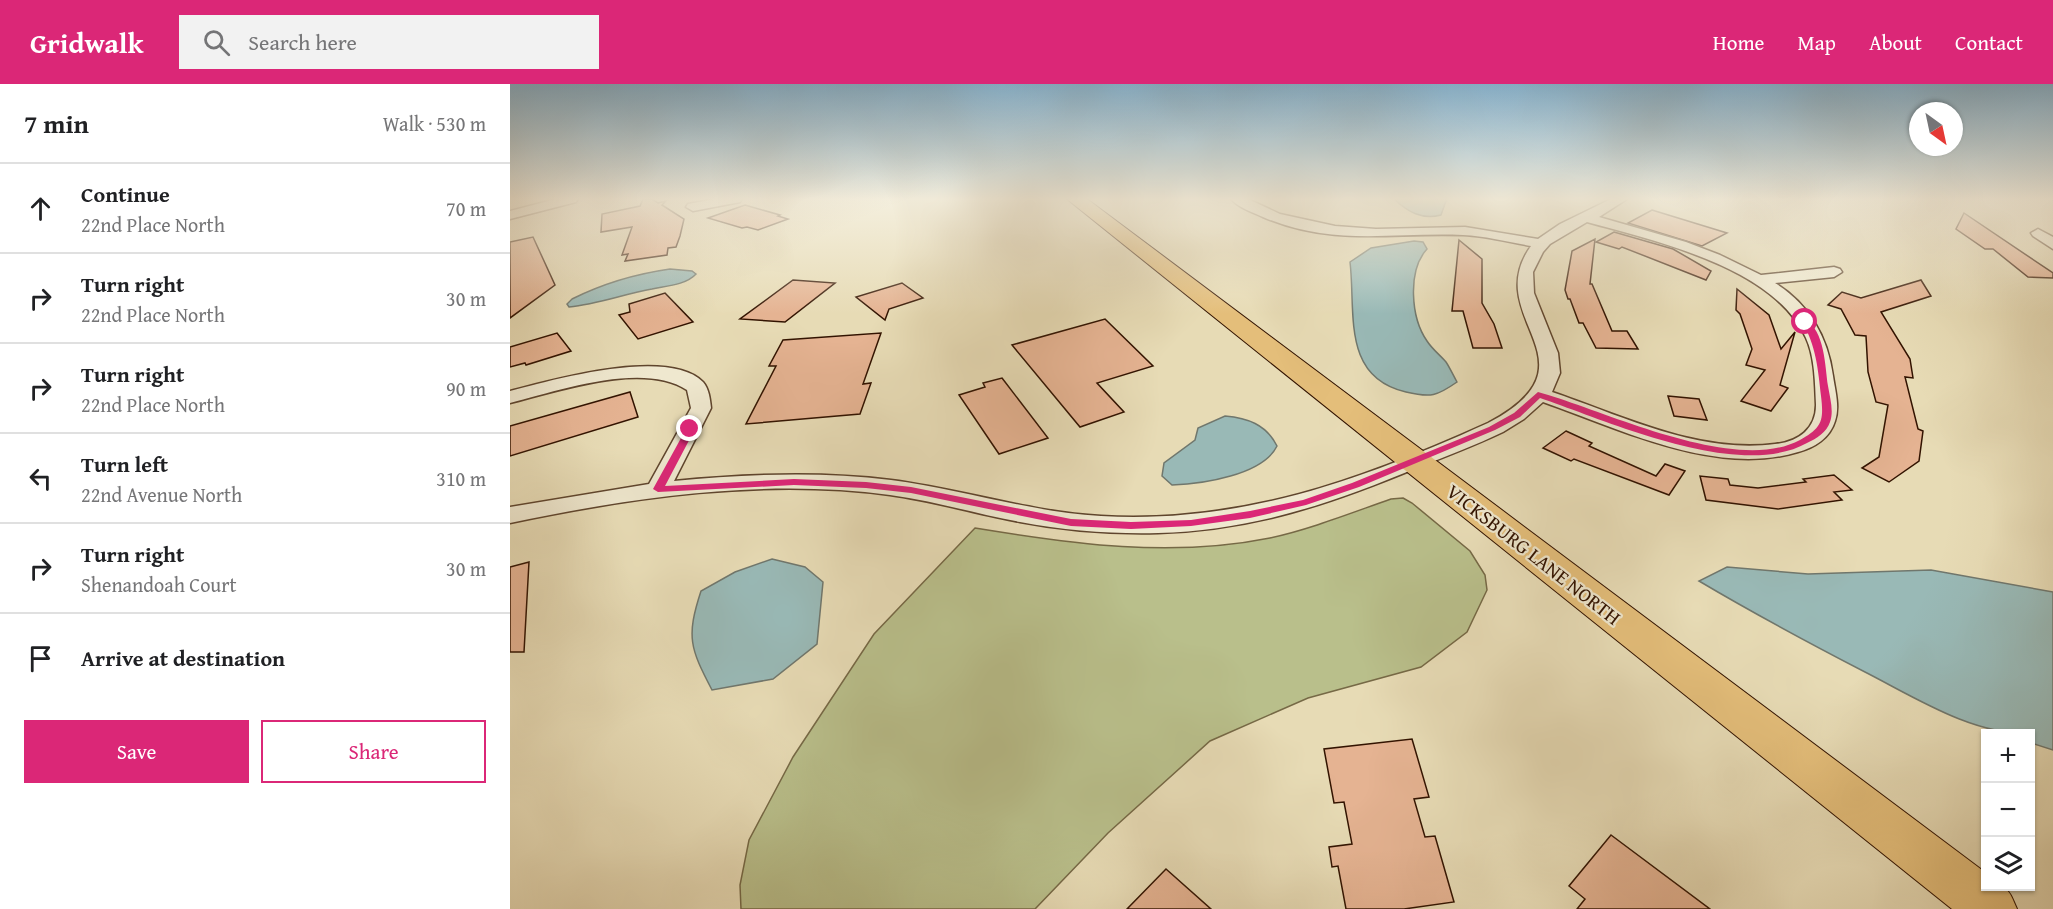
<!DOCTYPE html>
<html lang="en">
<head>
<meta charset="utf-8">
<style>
	:root { --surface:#fff; --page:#f2f2f2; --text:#202124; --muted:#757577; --line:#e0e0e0; --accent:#db2777 }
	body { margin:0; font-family:"Gentium Book Plus",serif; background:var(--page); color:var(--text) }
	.controls { position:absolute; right:18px; bottom:18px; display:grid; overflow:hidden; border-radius:0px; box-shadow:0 2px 4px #0004 }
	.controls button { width:54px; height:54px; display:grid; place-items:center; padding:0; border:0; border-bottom:2px solid var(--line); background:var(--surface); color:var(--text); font:30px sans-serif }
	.compass { position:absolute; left:1399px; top:18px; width:54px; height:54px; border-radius:50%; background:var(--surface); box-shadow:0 2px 4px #0004; rotate:147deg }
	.stop { position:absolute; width:18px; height:18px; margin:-14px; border:4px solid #db2777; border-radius:50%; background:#fff }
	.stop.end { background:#db2777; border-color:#fff; box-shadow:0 2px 6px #0008 }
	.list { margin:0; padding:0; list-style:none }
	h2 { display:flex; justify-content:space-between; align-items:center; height:78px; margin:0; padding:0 24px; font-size:26px }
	h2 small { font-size:20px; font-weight:400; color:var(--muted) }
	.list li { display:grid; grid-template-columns:39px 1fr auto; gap:18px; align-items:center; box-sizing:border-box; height:90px; padding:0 24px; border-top:2px solid var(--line) }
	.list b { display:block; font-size:22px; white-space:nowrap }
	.list p { margin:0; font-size:20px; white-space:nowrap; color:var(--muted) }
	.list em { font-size:20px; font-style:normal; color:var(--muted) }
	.actions { display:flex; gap:12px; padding:18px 24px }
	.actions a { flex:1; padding:14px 0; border:2px solid var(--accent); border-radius:0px; text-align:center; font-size:21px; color:var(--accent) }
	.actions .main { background:var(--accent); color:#fff }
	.icon { flex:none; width:33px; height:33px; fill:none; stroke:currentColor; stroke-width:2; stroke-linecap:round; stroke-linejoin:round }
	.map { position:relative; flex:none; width:1543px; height:825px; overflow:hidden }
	header { display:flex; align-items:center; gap:36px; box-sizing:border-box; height:84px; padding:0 30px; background:var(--accent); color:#fff }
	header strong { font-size:28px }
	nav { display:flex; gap:33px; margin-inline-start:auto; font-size:21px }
	.search { width:420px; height:54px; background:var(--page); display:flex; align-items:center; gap:15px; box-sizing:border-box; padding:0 21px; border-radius:0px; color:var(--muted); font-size:22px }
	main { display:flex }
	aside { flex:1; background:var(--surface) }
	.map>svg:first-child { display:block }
	.green { fill:#b9bf8b; stroke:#766946; stroke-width:1.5 }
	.water { fill:#99b9b6; stroke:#70776d; stroke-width:1.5 }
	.building { fill:#e5b392; stroke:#321300; stroke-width:1.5 }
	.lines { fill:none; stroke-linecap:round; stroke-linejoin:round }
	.minor-casing { stroke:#5f452d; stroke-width:3 }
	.major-casing { stroke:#321300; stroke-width:2 }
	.minor { fill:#efe8cf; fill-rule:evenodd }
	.major { fill:#e4be7a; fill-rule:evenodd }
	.route { fill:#db2777 }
	.labels { text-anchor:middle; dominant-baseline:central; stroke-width:4.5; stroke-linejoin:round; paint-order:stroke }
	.street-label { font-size:20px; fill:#321300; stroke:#efe8cf }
</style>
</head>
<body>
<header>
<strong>Gridwalk</strong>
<div class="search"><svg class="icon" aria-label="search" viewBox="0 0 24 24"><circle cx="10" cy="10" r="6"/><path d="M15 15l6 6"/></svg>Search here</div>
<nav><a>Home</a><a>Map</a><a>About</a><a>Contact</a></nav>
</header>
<main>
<aside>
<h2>7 min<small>Walk · 530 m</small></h2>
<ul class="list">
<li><svg class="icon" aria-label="ahead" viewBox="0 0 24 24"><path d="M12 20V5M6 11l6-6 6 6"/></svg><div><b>Continue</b><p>22nd Place North</p></div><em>70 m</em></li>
<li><svg class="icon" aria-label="right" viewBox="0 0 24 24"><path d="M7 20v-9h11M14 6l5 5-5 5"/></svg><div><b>Turn right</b><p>22nd Place North</p></div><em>30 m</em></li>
<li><svg class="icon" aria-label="right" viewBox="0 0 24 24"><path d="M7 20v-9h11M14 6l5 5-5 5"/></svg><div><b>Turn right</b><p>22nd Place North</p></div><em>90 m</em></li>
<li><svg class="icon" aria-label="left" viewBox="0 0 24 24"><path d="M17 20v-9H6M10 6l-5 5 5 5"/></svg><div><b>Turn left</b><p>22nd Avenue North</p></div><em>310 m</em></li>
<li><svg class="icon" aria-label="right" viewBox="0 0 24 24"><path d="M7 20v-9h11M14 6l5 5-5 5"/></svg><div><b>Turn right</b><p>Shenandoah Court</p></div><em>30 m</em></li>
<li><svg class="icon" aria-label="arrive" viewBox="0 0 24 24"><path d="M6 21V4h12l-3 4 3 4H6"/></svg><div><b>Arrive at destination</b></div></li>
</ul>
<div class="actions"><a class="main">Save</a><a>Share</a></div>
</aside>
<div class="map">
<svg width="1543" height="825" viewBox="0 0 1543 825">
	<rect width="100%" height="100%" fill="#e7dbb5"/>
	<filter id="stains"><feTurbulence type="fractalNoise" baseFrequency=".00333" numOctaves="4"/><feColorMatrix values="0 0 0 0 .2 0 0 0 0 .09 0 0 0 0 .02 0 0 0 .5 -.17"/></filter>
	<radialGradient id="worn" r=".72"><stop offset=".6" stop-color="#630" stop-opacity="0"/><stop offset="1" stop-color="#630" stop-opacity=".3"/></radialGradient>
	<!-- green -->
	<path class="green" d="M893,414L902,419L960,467L975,491L977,506L957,548L911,583L798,614L700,657L598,749L525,825H231L230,801L239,756L283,673L364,550L465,444C563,460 661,474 760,454C801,445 841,429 881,415Z"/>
	<!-- water -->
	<g class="water">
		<path d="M884,115H935L936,117L931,131C912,136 898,128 884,115Z"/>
		<path d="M904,157L913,158L917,165C897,187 901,234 917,257C922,265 930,271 936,278C940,284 943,291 947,298C927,312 921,314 896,308C831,293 846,228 840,178L861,164Z"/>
		<path d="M160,185L182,187L186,190C176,201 156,202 142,205C114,210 88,220 59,223L57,220L62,215C94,199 125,190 160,185Z"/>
		<path d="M715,332C737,334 756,340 767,362C753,391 692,400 662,401L652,392L654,379L685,356L688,344Z"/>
		<path d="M262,475L295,483L313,498L307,560L263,595L202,606C180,564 176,553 191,507L225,488Z"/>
		<path d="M1217,483L1298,490L1421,486L1543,508V666L1521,659L1520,650C1461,650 1406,614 1355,588C1299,559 1243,529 1189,497Z"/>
	</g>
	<!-- building -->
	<g class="building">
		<polygon points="133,115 142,115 148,119 156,117 152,121 174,135 170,152 166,163 158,164 157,171 115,177 118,170 112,171 122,143 91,148 92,130 130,122"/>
		<polygon points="235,121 270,131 268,132 278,135 248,146 237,143 232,144 198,134"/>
		<polygon points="1142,126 1217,149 1192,162 1118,139"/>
		<polygon points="1454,129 1543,189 1543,194 1518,193 1483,165 1475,165 1446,145"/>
		<polygon points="1104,148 1163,165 1201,187 1196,196 1112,163 1109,165 1086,158"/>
		<polygon points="23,153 45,201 0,234 0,158"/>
		<polygon points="1085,155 1080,200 1082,200 1102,247 1117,247 1128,265 1086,264 1073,239 1069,239 1060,215 1058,215 1055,206 1062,167"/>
		<polygon points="949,156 972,175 972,219 984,240 992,264 963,264 953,227 942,227"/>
		<polygon points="283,196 325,199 275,238 230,235"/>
		<polygon points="1411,196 1421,212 1371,228 1400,275 1403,294 1395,293 1408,345 1413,347 1409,377 1379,398 1352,384 1369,373 1378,321 1366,318 1358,288 1356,252 1345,251 1331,225 1318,221 1332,208 1351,214"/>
		<polygon points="392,199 413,214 379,225 375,236 346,213"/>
		<polygon points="1227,205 1259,231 1271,265 1285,248 1270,301 1278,304 1261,327 1231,317 1255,286 1236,281 1242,265 1230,230 1226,226"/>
		<polygon points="155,209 183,238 128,255 109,231 120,228 119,220"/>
		<polygon points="595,235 643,282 587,299 614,328 570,343 502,261"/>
		<polygon points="47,249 61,267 16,281 15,279 0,283 0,263"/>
		<polygon points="371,249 353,300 361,299 350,330 236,340 266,282 259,282 273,256"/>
		<polygon points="492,294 538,354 489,370 449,311 475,303 473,299"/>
		<polygon points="120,308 128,333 0,372 0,342"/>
		<polygon points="1158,312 1189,315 1197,336 1164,332"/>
		<polygon points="1056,347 1082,359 1079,362 1146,392 1155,380 1175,387 1159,411 1064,375 1061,377 1033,364"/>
		<polygon points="1324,391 1342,406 1324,408 1332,416 1268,425 1196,416 1190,392 1218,395 1220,401 1248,404 1296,398 1293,395"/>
		<polygon points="19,478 14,568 0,568 0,483"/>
		<polygon points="902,655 919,713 904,715 915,753 925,752 944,818 894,825 836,825 828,782 822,783 819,763 842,760 834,718 824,719 814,665"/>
		<polygon points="1101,751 1200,825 1067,825 1075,815 1059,802"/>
		<polygon points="656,785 701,825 617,825"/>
	</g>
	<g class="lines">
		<defs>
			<g id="minor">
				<polygon points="46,115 68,115 66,118 0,135 0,127"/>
				<polygon points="205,115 232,115 230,118 183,127 176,123 178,120"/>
				<path d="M721,115H738L770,130L825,142L866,145L955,143L1028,155L1050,140L1101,115H1117L1089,133L1176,158L1210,171L1251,191L1324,183L1330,185L1332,188L1324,193L1265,199C1299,220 1318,253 1323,292C1325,306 1330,323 1325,337C1320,354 1304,364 1288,368C1206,393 1110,345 1033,318L1014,335L993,348C966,361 937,372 909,383C820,420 744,446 648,449C602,450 556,447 510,438C467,430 424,417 380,411C254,394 124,413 0,439V423L139,400L181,324L177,306C133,277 48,307 0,319V307C43,296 158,263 193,298C199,305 200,315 201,324L164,397C235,390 310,387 381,396C452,405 519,428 591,432C731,440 852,396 978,339C1094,278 969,235 1021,162C998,158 976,152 953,151C881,148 823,163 753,133C742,128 729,124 721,115ZM1077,138C1145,157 1264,183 1296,254C1305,273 1305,300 1306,321C1306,345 1288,358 1265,360C1188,370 1113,332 1042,308L1050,289L1048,269L1024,209L1023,188L1033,168L1040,160Z"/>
				<polygon points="1528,145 1543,153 1543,165 1523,152 1521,149"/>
			</g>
			<path id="major" d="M557,115H577L1476,789V802C1498,802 1498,804 1507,825H1442Z"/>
		</defs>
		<!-- minor casing -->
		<use href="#minor" class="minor-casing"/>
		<!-- major casing -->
		<use href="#major" class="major-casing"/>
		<!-- minor -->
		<use href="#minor" class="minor"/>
		<!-- major -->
		<use href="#major" class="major"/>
	</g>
	<!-- sky -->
	<linearGradient id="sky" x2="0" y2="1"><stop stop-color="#88b6d4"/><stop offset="0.5" stop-color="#f4efde"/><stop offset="1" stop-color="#f4efde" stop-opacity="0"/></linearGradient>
	<rect width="1543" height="230" fill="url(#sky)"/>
	<!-- route -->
	<path class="route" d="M1295,235C1315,247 1315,282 1318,302C1320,314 1324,327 1320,338C1317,348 1306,355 1297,359C1229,397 1098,337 1030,314L1010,333L985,346L849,403L796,421L740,434L681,442L621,445L561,442L401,409L356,404L284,401L148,408L143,405L176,345L180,342L185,345L155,402L284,395L356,398L401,403L561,435L621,438L681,436L740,427L793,416L842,399L979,343L1004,329L1028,308C1094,326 1225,391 1290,356C1312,344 1314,337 1311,312C1308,285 1306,261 1292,238Z"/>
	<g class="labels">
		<!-- street labels -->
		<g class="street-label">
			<text transform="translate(1024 470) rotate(38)">VICKSBURG LANE NORTH</text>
		</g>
	</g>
	<rect width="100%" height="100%" filter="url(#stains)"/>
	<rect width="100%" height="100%" fill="url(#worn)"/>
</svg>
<div class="controls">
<button>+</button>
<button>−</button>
<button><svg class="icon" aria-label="layers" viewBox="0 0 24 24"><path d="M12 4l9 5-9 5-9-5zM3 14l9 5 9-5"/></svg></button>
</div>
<svg class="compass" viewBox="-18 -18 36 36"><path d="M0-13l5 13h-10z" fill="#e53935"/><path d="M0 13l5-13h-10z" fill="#757577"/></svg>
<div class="stop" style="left:1295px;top:238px"></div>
<div class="stop end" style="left:180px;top:345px"></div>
</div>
</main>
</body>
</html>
